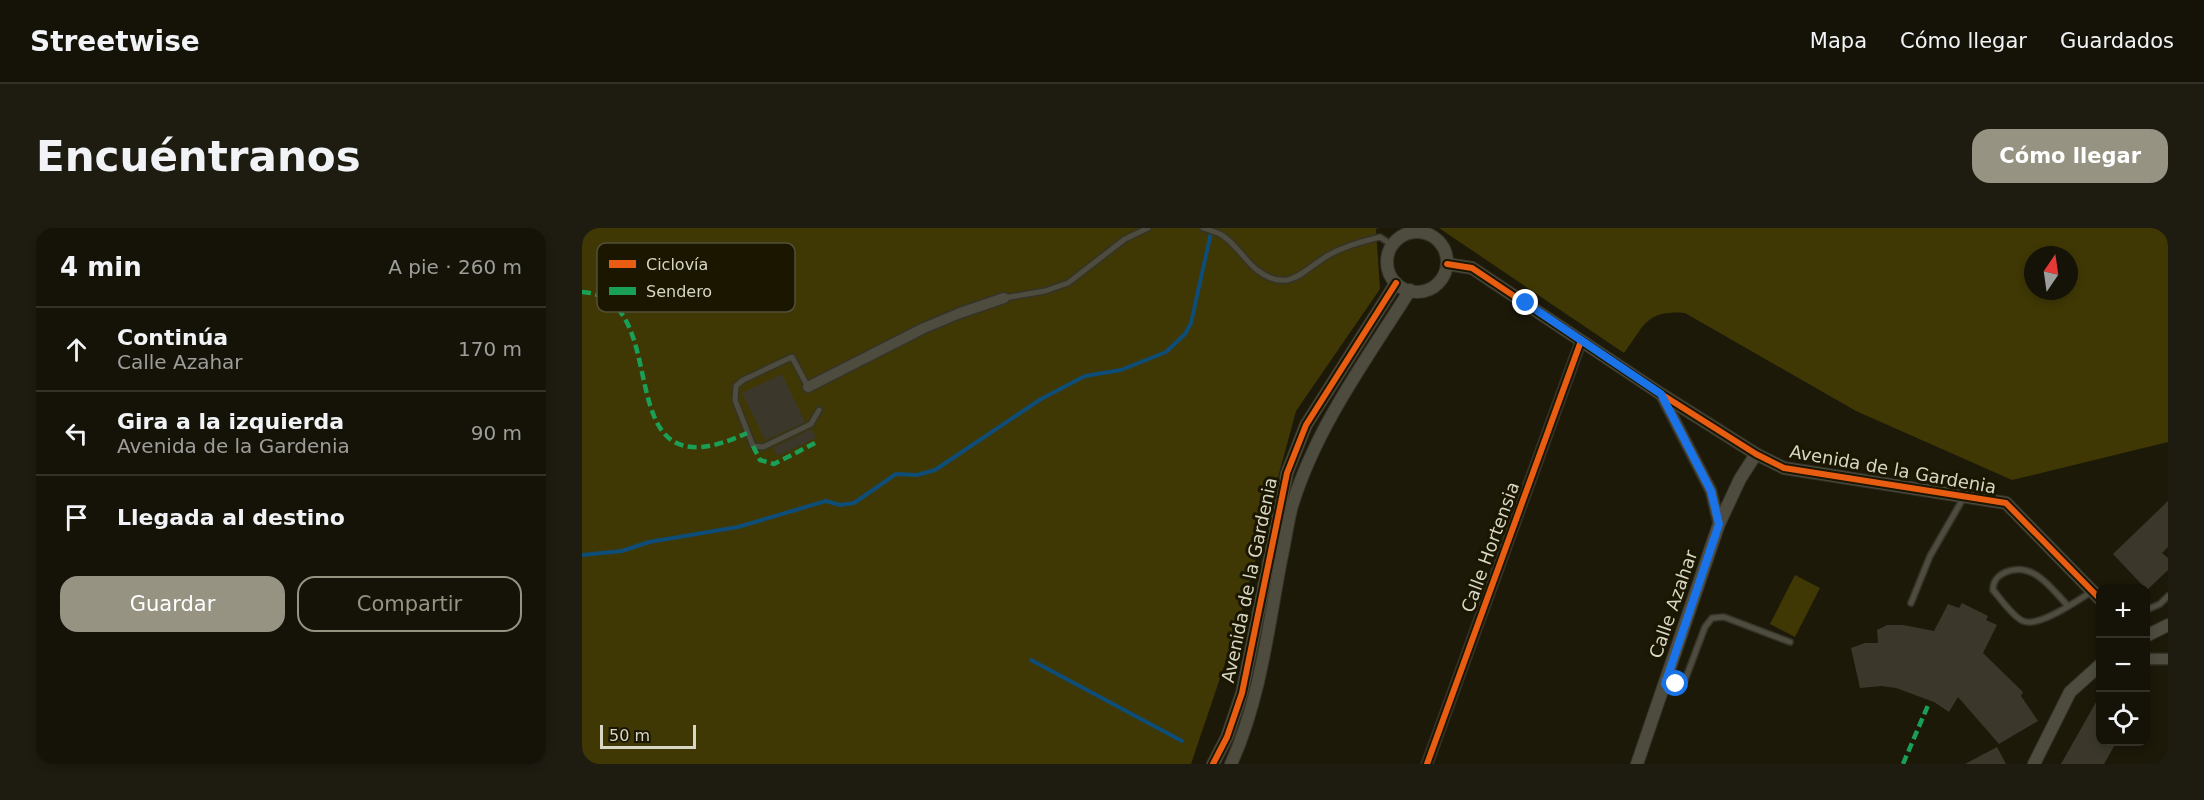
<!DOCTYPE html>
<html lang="es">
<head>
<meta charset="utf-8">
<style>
	:root { --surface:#151307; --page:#1e1c11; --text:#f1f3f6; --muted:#9d9e9b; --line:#343228; --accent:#969382 }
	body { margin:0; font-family:"DejaVu Sans",sans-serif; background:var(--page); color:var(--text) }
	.controls { position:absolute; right:18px; bottom:18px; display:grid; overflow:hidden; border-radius:12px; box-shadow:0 3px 9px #0003 }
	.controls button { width:54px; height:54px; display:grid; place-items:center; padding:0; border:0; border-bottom:2px solid var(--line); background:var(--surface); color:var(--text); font:30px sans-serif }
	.compass { position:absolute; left:1442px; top:18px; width:54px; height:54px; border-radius:50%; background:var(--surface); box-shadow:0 3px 9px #0003; rotate:13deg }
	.scale { position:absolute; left:18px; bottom:15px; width:96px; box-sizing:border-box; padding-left:6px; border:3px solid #d7d5c3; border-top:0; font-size:16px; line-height:21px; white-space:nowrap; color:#d7d5c3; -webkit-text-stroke:4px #1a1600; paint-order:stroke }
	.stop { position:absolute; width:18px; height:18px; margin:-14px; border:4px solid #1a73e8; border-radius:50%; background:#fff }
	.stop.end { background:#1a73e8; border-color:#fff; box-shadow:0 2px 6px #0008 }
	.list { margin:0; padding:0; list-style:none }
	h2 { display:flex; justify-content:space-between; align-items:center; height:78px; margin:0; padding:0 24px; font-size:26px }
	h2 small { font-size:20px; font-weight:400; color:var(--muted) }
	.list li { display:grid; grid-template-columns:39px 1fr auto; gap:18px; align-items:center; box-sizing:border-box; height:84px; padding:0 24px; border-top:2px solid var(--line) }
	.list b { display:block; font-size:22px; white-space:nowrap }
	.list p { margin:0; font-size:20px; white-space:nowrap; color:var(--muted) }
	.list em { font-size:20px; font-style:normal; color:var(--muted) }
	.actions { display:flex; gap:12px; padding:18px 24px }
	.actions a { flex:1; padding:14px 0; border:2px solid var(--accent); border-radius:18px; text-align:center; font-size:21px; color:var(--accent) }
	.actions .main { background:var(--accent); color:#fff }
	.icon { flex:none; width:33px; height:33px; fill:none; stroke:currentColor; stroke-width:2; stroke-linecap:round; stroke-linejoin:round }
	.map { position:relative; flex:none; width:1586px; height:536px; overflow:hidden; border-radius:18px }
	header { display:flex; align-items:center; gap:36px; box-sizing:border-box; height:84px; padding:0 30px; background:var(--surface); border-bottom:2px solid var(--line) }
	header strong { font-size:28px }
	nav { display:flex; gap:33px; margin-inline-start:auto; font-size:21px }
	.intro { display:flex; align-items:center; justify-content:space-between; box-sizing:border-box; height:144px; padding:0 36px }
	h1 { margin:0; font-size:42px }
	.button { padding:15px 27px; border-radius:18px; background:var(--accent); color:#fff; font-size:21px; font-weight:700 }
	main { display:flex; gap:36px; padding:0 36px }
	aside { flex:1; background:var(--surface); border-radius:18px; box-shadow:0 3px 9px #0003 }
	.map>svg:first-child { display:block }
	.green { fill:#3f3805; fill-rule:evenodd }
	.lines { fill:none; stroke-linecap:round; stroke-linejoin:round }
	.stream { stroke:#0e4d77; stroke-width:4 }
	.building { fill:#3b382b }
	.service-casing { stroke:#353328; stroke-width:8 }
	.minor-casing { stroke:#353328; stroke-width:13 }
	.tertiary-casing { stroke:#353328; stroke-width:14 }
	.service { stroke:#4d4c3f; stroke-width:5 }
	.minor { stroke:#4d4c3f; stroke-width:10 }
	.tertiary { stroke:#4d4c3f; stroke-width:12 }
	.quiet { stroke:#1a9f57; stroke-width:4.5; stroke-dasharray:9 4.5; stroke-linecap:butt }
	.cycleway-casing { stroke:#1a1600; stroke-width:10 }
	.cycleway { stroke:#e95d12; stroke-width:6 }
	.route { stroke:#1a73e8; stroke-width:8 }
	.labels { text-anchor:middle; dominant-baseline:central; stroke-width:6; stroke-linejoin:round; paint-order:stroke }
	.street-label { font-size:18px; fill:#d7d5c3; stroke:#1a1600 }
	.key { fill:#1a1600; stroke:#534f3a; stroke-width:1.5 }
	.key-label { font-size:16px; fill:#d7d5c3 }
</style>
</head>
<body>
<header>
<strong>Streetwise</strong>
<nav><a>Mapa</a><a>Cómo llegar</a><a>Guardados</a></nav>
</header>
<div class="intro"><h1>Encuéntranos</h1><a class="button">Cómo llegar</a></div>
<main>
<aside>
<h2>4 min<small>A pie · 260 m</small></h2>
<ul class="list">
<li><svg class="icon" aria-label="ahead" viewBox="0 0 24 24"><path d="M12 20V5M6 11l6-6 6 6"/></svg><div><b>Continúa</b><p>Calle Azahar</p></div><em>170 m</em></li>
<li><svg class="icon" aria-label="left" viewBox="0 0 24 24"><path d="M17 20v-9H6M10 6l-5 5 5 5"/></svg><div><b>Gira a la izquierda</b><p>Avenida de la Gardenia</p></div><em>90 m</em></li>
<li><svg class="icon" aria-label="arrive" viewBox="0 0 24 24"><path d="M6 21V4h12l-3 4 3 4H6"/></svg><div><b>Llegada al destino</b></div></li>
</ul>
<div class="actions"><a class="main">Guardar</a><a>Compartir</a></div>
</aside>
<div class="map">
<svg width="1586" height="536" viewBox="0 0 1586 536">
	<rect width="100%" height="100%" fill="#1c1909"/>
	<!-- green -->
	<g class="green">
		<polygon points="0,0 797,0 794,1 798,61 714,183 655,400 609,536 0,536"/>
		<path d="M857,0H1586V214L1430,252L1274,183L1103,85C1064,82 1063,97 1042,125ZM1451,27H1487V63H1451Z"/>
		<polygon points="1213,347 1238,360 1213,409 1188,396"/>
	</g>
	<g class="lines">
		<!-- stream -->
		<g class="stream">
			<polyline points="0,327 40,323 67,314 156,299 244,273 258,277 272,275 314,246 335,247 353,242 459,171 503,148 539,142 584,124 603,106 609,95 630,0"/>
			<polyline points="449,432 600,513"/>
		</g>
	</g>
	<!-- building -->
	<g class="building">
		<polygon points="200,146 223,194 183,212 160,165"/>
		<polygon points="230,201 234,210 196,228 191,220"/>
		<polygon points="1586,273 1586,319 1580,325 1586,330 1586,342 1565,362 1531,326"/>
		<polygon points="1380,375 1406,388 1404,392 1415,397 1401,425 1441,464 1439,468 1456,493 1417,516 1376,469 1367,484 1352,474 1314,460 1300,458 1278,460 1269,420 1283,415 1296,415 1295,402 1305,397 1321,397 1352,403 1366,376 1377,380"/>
		<polygon points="1518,467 1518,513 1535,513 1522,536 1479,536"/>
		<polygon points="1415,519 1424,536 1383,536"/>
	</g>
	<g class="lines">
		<defs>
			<g id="service">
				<path d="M621,0C627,2 633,4 638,6C653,14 662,32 675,42C707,66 720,43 745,28C762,18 779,14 798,9L810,17"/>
				<polyline points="422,70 463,63 486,55 543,11 566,0"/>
				<polyline points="226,159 210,129 161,152 154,158 153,172 171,218 181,219 229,196 237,182"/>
				<polyline points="1329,375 1348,328 1382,269"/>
				<path d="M1486,378C1469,360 1451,333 1424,344C1415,348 1411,353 1411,362C1418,370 1431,389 1441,393C1456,400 1495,373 1509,364"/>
				<polyline points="1564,382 1578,376 1586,368"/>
				<polyline points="1084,456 1100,455 1103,452 1123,399 1130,390 1142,389 1208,414"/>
			</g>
			<g id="minor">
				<polyline points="226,159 342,100 378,85 422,70"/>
				<polyline points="1079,166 1129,263 1137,296"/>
				<polyline points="1564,431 1585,431"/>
				<polyline points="845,536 999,113"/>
			</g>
			<g id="tertiary">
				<circle cx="835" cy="34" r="30"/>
				<polyline points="865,36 890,40 1079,166 1174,226 1202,240 1424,275 1518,371"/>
				<polyline points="1564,408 1586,397"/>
				<polyline points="631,536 645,509 660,465 705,245 724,197 814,55"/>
				<path d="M649,536C678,472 686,401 699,332C703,315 705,296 710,278C734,199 784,132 828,62"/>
				<polyline points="1055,536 1137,296 1158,251 1174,226"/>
				<polyline points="1452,536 1488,464 1518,437"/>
			</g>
		</defs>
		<!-- service casing -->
		<use href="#service" class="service-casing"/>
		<!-- minor casing -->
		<use href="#minor" class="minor-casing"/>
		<!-- tertiary casing -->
		<use href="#tertiary" class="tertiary-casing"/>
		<!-- service -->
		<use href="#service" class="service"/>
		<!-- minor -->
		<use href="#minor" class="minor"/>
		<!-- tertiary -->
		<use href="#tertiary" class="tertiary"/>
		<!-- quiet -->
		<g class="quiet">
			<path d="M0,64C99,70 17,274 165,205"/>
			<polyline points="171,218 178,232 192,236 233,215"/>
			<polyline points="1321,536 1347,475"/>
		</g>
		<defs>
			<g id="cycleway">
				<polyline points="865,36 890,40 1079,166 1174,226 1202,240 1424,275 1518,371"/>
				<polyline points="631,536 645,509 660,465 705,245 724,197 814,55"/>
				<polyline points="845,536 999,113"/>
			</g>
		</defs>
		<!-- cycleway casing -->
		<use href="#cycleway" class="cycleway-casing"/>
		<!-- cycleway -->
		<use href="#cycleway" class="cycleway"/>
	</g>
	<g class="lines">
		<!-- route -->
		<polyline class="route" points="944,75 1079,166 1129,263 1137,296 1083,456 1094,456"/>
	</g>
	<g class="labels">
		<!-- street labels -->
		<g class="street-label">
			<text transform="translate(1311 241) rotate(10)">Avenida de la Gardenia</text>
			<text transform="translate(908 319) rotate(-70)">Calle Hortensia</text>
			<text transform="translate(667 352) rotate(-78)">Avenida de la Gardenia</text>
			<text transform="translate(1091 376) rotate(-71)">Calle Azahar</text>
		</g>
	</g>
	<!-- legend -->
	<rect x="15" y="15" width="198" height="69" rx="9" class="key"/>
	<rect x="27" y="32" width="27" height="8" fill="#e95d12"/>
	<rect x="27" y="59" width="27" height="8" fill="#1a9f57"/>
	<g class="key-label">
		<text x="64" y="42">Ciclovía</text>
		<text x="64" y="69">Sendero</text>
	</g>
</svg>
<div class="controls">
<button>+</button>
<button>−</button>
<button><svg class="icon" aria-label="locate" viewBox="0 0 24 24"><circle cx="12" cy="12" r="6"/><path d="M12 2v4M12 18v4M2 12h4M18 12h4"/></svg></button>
</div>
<svg class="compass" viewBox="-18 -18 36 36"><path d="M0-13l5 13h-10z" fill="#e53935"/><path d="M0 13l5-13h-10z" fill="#9d9e9b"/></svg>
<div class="scale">50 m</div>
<div class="stop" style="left:1094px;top:456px"></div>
<div class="stop end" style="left:944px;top:75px"></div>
</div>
</main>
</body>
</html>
